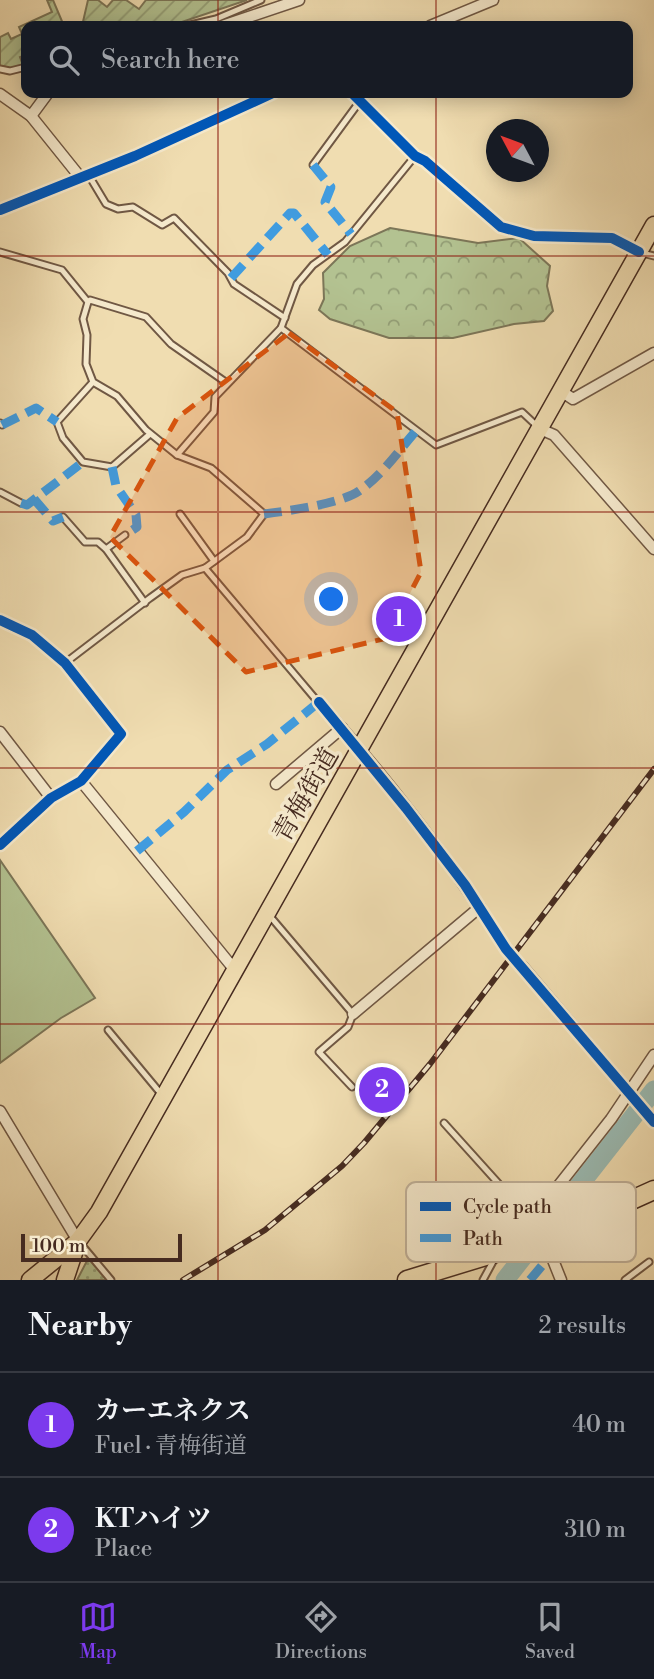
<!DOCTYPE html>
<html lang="en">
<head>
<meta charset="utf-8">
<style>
	:root { --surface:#171b24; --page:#20242c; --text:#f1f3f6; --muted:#9ea1a6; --line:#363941; --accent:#7c3aed }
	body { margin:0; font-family:"Libre Bodoni","Noto Serif JP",serif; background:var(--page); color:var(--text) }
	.compass { position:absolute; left:486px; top:119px; width:63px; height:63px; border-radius:50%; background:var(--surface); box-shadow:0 4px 18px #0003; rotate:311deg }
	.scale { position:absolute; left:21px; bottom:18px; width:161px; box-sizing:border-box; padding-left:7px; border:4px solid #462b20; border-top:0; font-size:19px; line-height:24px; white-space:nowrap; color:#462b20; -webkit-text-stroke:5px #f5e9cc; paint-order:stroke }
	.you { position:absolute; left:332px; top:600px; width:24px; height:24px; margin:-18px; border:5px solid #fff; border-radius:50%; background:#1a73e8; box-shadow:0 0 0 10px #1a73e833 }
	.badge { display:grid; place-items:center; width:46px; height:46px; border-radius:50%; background:var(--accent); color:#fff; font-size:23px; font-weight:700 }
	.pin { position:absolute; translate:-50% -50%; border:4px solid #fff; box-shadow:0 2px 7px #0006 }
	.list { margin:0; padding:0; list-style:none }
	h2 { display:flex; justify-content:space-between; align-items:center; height:91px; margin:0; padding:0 28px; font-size:30px }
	h2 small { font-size:23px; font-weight:400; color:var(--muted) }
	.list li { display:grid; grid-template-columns:46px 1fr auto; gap:21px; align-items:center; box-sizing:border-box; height:105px; padding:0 28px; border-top:2px solid var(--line) }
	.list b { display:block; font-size:26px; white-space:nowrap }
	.list p { margin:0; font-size:23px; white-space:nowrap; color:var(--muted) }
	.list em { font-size:23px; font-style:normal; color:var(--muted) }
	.icon { flex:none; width:38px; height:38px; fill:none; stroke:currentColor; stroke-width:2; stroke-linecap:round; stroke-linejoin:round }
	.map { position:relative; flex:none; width:654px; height:1280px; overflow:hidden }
	.search { position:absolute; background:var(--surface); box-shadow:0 4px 18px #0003; left:21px; right:21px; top:21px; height:77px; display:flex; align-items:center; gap:18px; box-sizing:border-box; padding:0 24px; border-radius:14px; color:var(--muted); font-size:26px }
	.sheet { height:301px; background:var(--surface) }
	nav { display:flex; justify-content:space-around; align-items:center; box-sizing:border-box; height:98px; border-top:2px solid var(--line); background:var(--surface); font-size:19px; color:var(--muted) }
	nav a { display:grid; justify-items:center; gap:4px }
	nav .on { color:var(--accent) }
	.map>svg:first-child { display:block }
	.grass { fill:url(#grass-dots); stroke:#7c7658; stroke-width:2 }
	.forest { fill:url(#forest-crowns); stroke:#7c7658; stroke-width:2 }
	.garden { fill:url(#garden-furrows); stroke:#7c7658; stroke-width:2 }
	.pitch { fill:#b3c291; stroke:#7c7658; stroke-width:2 }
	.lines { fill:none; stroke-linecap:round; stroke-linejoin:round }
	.river { stroke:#9bbbb3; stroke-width:19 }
	.street-tunnel { stroke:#ceb994; stroke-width:10; stroke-dasharray:10 5; stroke-linecap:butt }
	.lane-casing { stroke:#705844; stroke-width:9 }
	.street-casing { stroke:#705844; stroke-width:13 }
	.primary-casing { stroke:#462b20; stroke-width:19 }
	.highway-casing { stroke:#462b20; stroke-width:21 }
	.lane { stroke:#f5e9cc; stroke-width:5 }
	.street { stroke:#f5e9cc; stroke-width:10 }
	.primary { stroke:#f0ddb1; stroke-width:16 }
	.highway { stroke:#f0ddb1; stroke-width:18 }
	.rail-casing { stroke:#462b20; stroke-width:6 }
	.rail { stroke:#f5e9cc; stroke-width:3.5; stroke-dasharray:10; stroke-linecap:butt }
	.quiet { stroke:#409ce0; stroke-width:9; stroke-dasharray:18 9; stroke-linecap:butt }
	.cycleway-casing { stroke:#f5e9cc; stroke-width:15 }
	.cycleway { stroke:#0057b8; stroke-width:10 }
	.marked { fill:#d8540e; fill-opacity:0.2; stroke:#d8540e; stroke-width:5; stroke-dasharray:14 9; stroke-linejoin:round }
	.grid { fill:none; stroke:#8f2418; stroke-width:2; stroke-opacity:0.55 }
	.labels { text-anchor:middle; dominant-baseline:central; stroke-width:7; stroke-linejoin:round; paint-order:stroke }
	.street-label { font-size:26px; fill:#462b20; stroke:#f5e9cc }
	.key { fill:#f5e9cc; stroke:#c0b098; stroke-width:2 }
	.key-label { font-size:19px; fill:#462b20 }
</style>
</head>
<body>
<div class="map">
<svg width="654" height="1280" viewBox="0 0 654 1280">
	<defs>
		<pattern id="grass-dots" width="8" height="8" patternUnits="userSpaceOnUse" patternTransform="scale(1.75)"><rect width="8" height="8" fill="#b3c291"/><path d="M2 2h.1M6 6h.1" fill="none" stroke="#939e76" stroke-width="1.8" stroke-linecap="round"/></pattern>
		<pattern id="forest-crowns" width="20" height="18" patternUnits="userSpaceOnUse" patternTransform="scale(1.75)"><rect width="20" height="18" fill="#b3c291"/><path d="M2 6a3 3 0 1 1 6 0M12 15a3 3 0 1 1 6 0" fill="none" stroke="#939e76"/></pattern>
		<pattern id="garden-furrows" width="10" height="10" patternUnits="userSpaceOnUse" patternTransform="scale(1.75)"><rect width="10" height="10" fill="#b3c291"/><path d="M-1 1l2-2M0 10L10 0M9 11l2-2" fill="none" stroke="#939e76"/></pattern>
	</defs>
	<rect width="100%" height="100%" fill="#f0ddb1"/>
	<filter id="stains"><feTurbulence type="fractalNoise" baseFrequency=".00286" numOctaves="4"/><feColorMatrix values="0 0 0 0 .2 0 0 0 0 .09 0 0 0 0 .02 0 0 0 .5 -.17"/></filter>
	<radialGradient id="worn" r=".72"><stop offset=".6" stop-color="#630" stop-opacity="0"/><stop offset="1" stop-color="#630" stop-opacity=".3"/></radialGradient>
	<!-- grass -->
	<polygon class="grass" points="89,1257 107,1280 77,1280"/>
	<!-- forest -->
	<polygon class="forest" points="390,228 478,243 519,238 550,266 547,286 553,311 544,321 514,324 453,338 389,338 330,319 319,310 324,299 323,273 350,246"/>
	<!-- garden -->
	<g class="garden">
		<polygon points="47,0 53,0 64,26 26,26 26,55 20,57 24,68 10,71 0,69 0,37 8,33 11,39 22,34 19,27 52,12"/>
		<polygon points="88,0 98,0 107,7 113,0 126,0 139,9 146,0 247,0 170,26 82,26"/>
	</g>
	<!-- pitch -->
	<polygon class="pitch" points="0,860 95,998 61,1018 0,1063"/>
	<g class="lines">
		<!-- river -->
		<polyline class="river" points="505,1280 654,1090"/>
		<!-- street-tunnel -->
		<polyline class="street-tunnel" points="506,949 522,966"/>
		<defs>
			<g id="lane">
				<polyline points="186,26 216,19 261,0"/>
				<polyline points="0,69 10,71 26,67"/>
				<polyline points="313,165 360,101"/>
				<polyline points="88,174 106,204 118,209 133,207 162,225 174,218 228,273 234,284 285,318"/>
				<polyline points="0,252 62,270 88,302 83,319 87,335 86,364 93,382 117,396 146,430 177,455 211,468 264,514 247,537 205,568 182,575 150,598 65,663"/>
				<polyline points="642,253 654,256"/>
				<polyline points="88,302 90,300 146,317 171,344 227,383"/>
				<polyline points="281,328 436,445 522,412 538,427"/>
				<polyline points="93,382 57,422 63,438 83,462 112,467 150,434"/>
				<polyline points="0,423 2,425"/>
				<polyline points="177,455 214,412 215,397 281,328 297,284 313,265 345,242 415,156"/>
				<polyline points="0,492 21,503"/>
				<polyline points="180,514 214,561"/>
				<polyline points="63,517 85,542 98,542 106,549 145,603"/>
				<polyline points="106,549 125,535"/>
				<polyline points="205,568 318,702"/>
				<polyline points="269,915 353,1014 348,1027 319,1052 352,1087"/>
				<polyline points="108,1030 162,1095"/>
				<polyline points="444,1123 508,1194 518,1242"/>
				<polyline points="80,1243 111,1280"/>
				<polyline points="483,1280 496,1256"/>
				<polyline points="625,1280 649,1262"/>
			</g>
			<g id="street">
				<polyline points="222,26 299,0"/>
				<polyline points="430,26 493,0"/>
				<polyline points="352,93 415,156 425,161 501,227 534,236 612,238 639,252"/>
				<polyline points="0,94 31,116 80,177"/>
				<polyline points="31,116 48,93"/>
				<polyline points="0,210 135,156 273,93"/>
				<polyline points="561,391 573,399 654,353"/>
				<polyline points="540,429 554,435 654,549"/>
				<polyline points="0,620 32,635 65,663 121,734 81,781 51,798 0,845"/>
				<path d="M319,702C387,779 452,862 506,949"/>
				<polyline points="0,732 51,798"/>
				<polyline points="81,781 234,969"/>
				<polyline points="276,784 342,728"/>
				<polyline points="522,966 654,1122"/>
				<polyline points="353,1014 480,907"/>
				<polyline points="0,1111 78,1241"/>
				<polyline points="554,1235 551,1255 561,1280"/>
				<polyline points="519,1245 526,1227 611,1119 654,1055"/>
			</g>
			<g id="primary">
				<polyline points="30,1280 78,1241"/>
				<polyline points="65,1280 78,1241 99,1212 654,225"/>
			</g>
			<polyline id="highway" points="407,1280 554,1235 654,1190"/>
		</defs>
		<!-- lane casing -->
		<use href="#lane" class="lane-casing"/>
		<!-- street casing -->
		<use href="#street" class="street-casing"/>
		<!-- primary casing -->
		<use href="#primary" class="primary-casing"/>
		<!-- highway casing -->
		<use href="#highway" class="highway-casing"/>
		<!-- lane -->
		<use href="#lane" class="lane"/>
		<!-- street -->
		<use href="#street" class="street"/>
		<!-- primary -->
		<use href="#primary" class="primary"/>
		<!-- highway -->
		<use href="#highway" class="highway"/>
		<defs>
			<polyline id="rail" points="183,1280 265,1230 342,1166 364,1143 430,1064 654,769"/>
		</defs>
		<!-- rail casing -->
		<use href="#rail" class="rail-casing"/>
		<!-- rail -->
		<use href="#rail" class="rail"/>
		<!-- quiet -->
		<g class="quiet">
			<polyline points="313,165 331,187 325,202 351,234"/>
			<polyline points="231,278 290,213 294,213 328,255"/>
			<polyline points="2,425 36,408 57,422"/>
			<polyline points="112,467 116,486 136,515 137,527 125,535"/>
			<polyline points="34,499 53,521 63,517"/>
			<polyline points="21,503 27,505 83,462"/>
			<path d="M264,514C287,511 340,504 359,491C381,476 397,453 415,432"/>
			<polyline points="137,851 184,812 227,770 267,744 319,702"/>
			<polyline points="530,1280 551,1255"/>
		</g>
		<defs>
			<g id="cycleway">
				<polyline points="352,93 415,156 425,161 501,227 534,236 612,238 639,252"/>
				<polyline points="0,210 135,156 273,93"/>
				<polyline points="0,620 32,635 65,663 121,734 81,781 51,798 0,845"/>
				<polyline points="319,702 406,808 465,885 506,949 654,1122"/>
			</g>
		</defs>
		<!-- cycleway casing -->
		<use href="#cycleway" class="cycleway-casing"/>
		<!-- cycleway -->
		<use href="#cycleway" class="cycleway"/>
	</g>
	<!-- marked area -->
	<path class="marked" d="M289,333L397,412L421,572L387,638L246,672L110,537L177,418Z"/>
	<!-- grid -->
	<path class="grid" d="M218,0V26M436,0V26M218,93V1280M436,93V1280M0,256H654M0,512H654M0,768H654M0,1024H654"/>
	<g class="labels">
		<!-- street labels -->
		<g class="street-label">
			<text transform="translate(306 795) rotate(-60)">青梅街道</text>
		</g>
	</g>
	<!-- legend -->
	<rect x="406" y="1182" width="230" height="80" rx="10" class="key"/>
	<rect x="420" y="1202" width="31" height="9" fill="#0057b8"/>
	<rect x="420" y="1234" width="31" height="8" fill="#409ce0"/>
	<g class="key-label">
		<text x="463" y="1213">Cycle path</text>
		<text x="463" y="1245">Path</text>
	</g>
	<rect width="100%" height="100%" filter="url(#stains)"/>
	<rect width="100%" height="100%" fill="url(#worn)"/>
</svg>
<svg class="compass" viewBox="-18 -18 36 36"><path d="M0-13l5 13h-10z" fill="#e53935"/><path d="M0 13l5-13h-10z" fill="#9ea1a6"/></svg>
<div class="scale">100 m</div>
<div class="you"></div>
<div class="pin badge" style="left:399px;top:619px">1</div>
<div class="pin badge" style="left:382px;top:1090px">2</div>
<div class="search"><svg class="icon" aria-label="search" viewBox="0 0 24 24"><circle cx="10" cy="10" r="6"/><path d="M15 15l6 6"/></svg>Search here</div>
</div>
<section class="sheet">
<h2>Nearby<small>2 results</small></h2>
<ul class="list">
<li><span class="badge">1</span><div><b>カーエネクス</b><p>Fuel · 青梅街道</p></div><em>40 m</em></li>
<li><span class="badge">2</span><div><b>KTハイツ</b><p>Place</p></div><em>310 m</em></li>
</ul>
</section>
<nav>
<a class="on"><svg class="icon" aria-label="map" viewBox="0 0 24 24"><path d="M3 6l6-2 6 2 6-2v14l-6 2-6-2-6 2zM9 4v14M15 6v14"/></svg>Map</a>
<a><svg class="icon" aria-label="directions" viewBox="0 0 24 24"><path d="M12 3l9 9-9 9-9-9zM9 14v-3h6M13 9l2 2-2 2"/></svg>Directions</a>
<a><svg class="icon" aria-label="saved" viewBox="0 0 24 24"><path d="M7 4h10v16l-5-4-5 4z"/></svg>Saved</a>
</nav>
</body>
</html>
